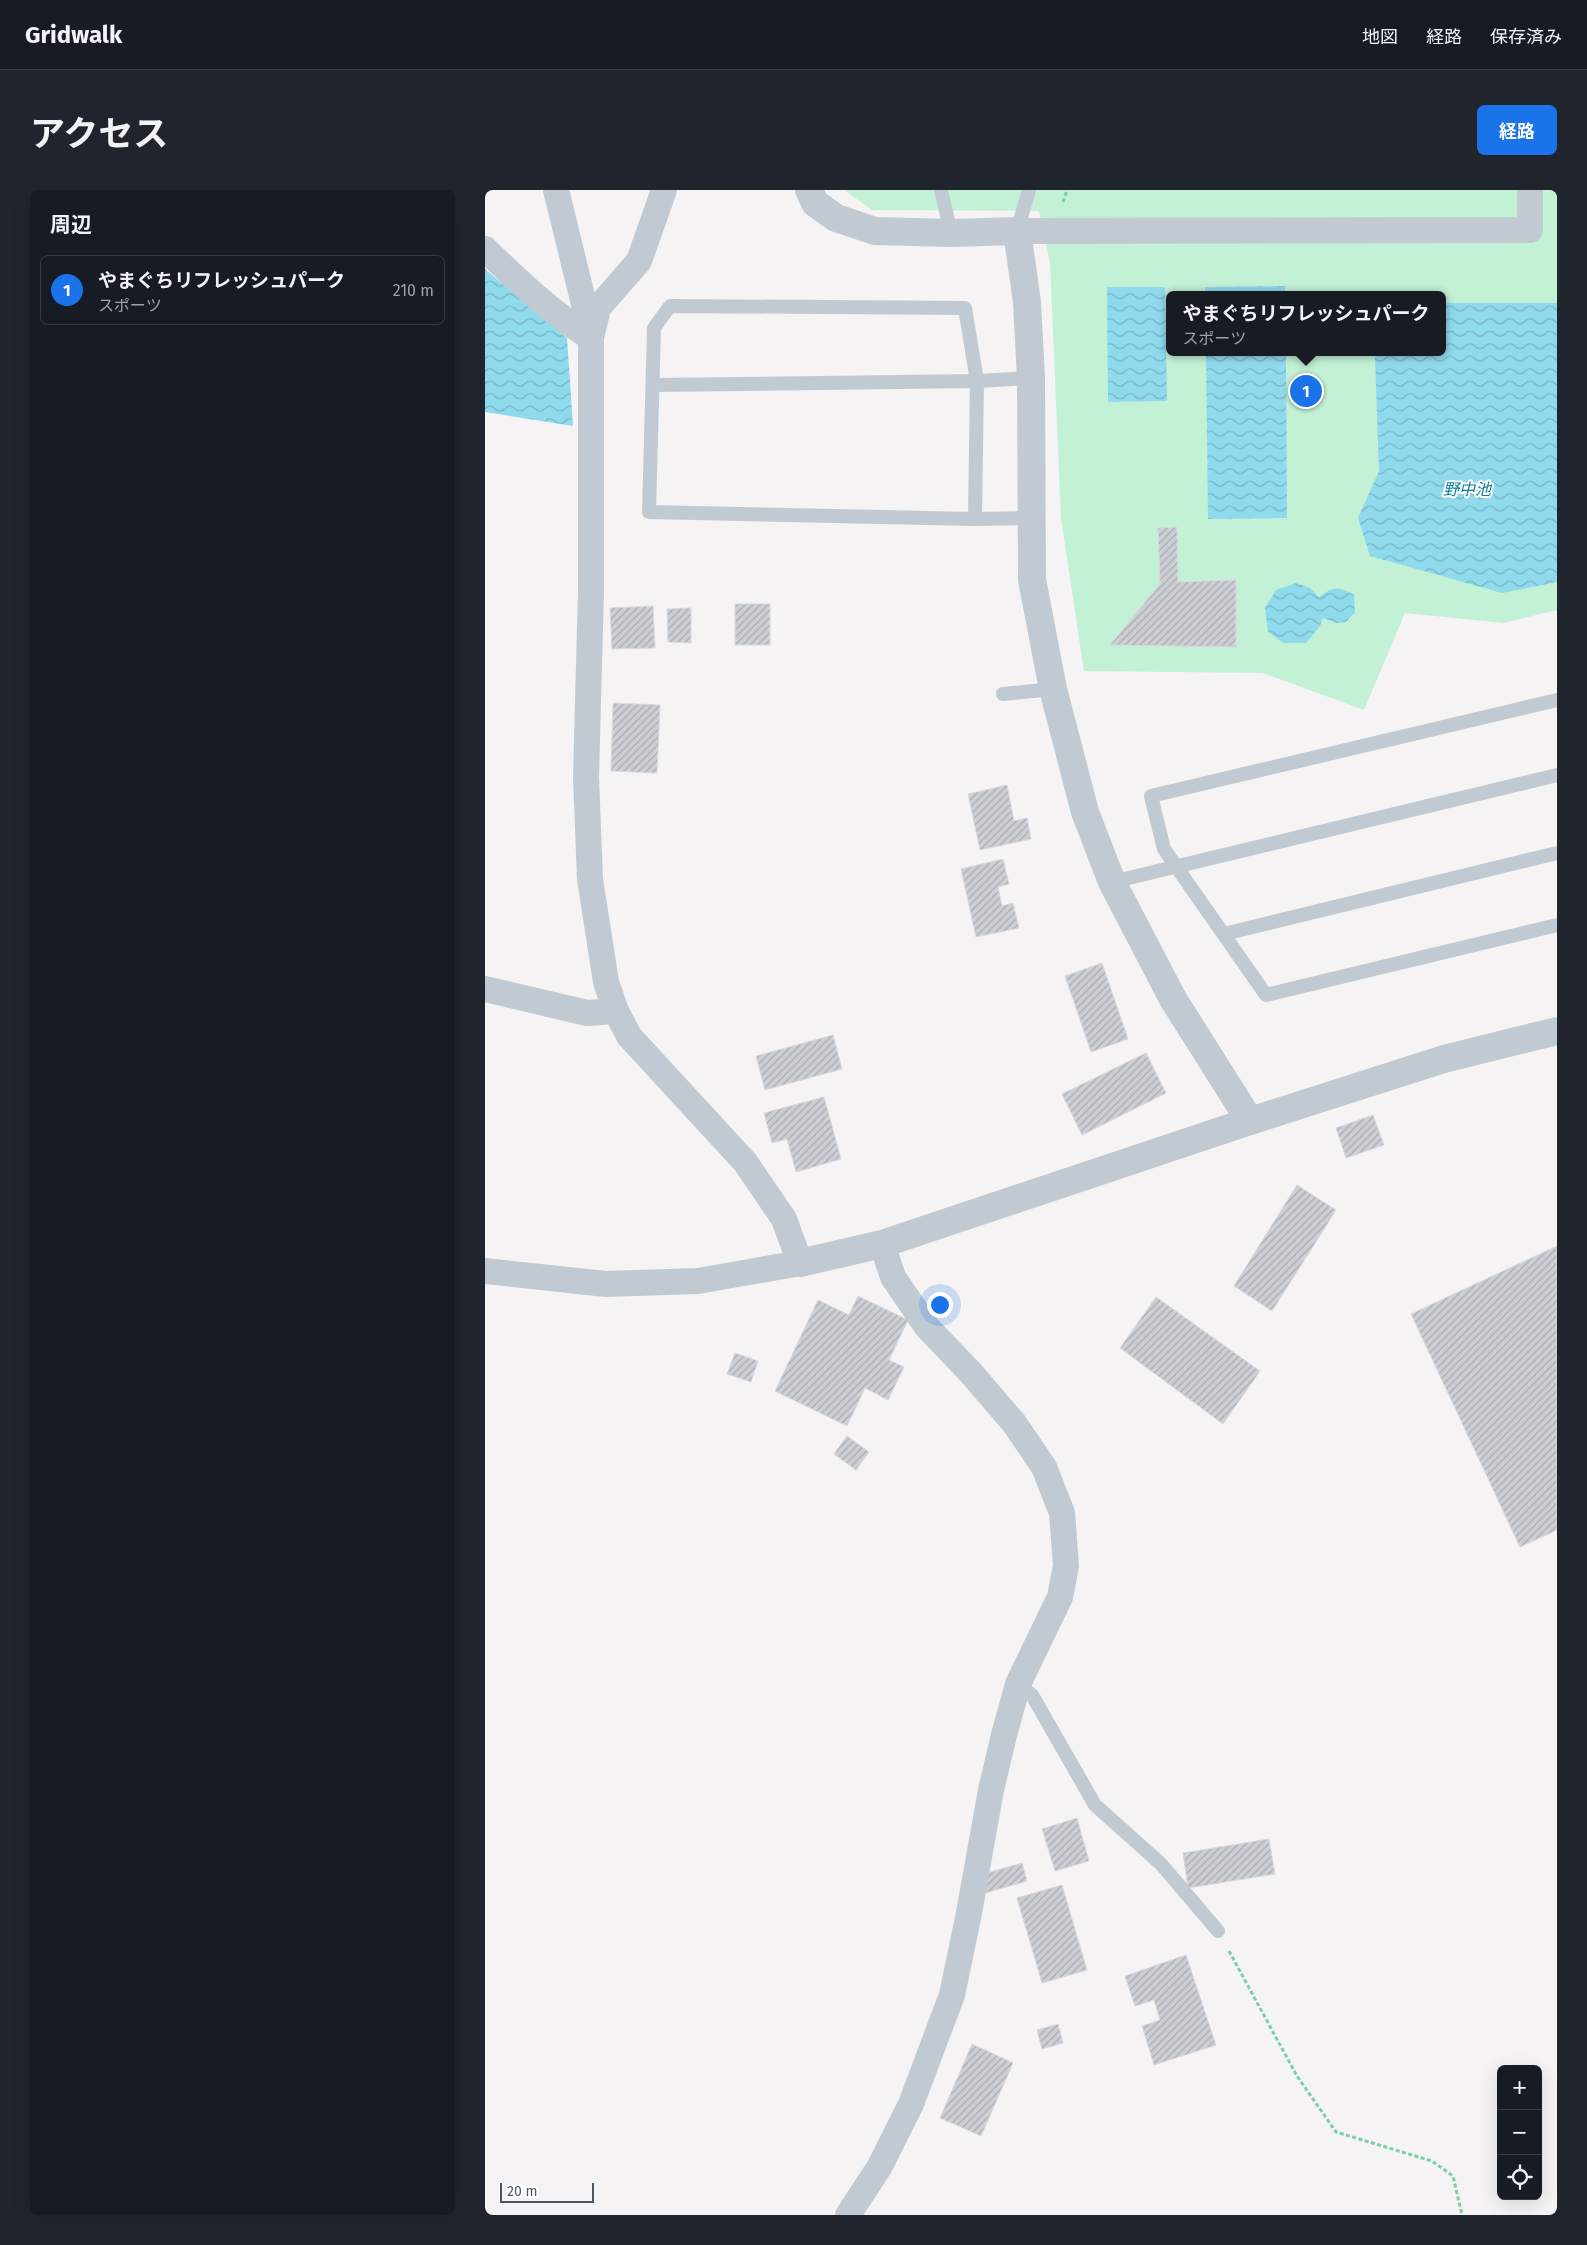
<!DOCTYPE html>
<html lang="ja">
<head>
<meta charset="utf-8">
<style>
	:root { --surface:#171b24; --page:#20242c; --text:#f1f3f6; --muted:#9ea1a6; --line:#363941; --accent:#1a73e8 }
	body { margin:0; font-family:"Fira Sans","Noto Sans JP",sans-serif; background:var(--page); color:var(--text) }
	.controls { position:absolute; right:15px; bottom:15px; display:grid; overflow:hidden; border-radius:8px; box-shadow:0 5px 20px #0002 }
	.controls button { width:45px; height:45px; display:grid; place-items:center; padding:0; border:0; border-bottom:1px solid var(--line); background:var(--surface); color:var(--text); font:25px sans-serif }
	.scale { position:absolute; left:15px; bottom:12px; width:94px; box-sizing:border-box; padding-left:5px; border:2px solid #4a5661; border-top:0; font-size:14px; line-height:18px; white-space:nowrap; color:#4a5661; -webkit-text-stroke:4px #fff; paint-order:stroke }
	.you { position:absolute; left:454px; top:1114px; width:18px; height:18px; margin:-12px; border:4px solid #fff; border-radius:50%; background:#1a73e8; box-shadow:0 0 0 8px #1a73e833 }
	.badge { display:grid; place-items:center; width:32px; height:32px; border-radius:50%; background:var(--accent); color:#fff; font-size:16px; font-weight:700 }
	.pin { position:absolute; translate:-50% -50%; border:2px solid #fff; box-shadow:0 1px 5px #0006 }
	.popup { position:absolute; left:681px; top:101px; width:280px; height:65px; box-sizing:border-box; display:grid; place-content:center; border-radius:8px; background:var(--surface); filter:drop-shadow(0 1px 4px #0005); font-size:16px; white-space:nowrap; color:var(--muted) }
	.popup b { font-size:19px; color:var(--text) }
	.popup::after { content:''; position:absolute; left:50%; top:100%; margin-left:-10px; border:10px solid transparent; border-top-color:var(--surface) }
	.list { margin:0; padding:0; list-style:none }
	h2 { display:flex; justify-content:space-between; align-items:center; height:65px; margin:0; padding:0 20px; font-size:21px }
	h2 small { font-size:16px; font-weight:400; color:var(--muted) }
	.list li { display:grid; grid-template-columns:32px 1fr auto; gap:15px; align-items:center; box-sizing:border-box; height:70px; margin:0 10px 10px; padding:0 10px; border:1px solid var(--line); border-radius:8px }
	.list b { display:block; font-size:19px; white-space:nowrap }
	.list p { margin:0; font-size:16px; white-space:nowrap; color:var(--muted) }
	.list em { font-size:16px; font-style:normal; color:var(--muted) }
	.icon { flex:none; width:28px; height:28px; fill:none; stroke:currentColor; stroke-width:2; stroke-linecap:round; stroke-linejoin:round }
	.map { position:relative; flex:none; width:1072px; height:2025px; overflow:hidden; border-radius:8px }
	header { display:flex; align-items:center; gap:30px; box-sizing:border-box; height:70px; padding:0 25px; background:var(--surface); border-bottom:1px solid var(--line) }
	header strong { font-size:24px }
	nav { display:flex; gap:28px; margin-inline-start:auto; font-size:18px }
	.intro { display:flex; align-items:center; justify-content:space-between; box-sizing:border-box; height:120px; padding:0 30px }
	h1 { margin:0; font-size:35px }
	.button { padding:12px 22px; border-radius:8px; background:var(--accent); color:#fff; font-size:18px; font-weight:700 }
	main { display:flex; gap:30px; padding:0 30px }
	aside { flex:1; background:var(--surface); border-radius:8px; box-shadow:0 5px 20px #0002 }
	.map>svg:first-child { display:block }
	.grass { fill:#c3f1d5; fill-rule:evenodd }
	.water { fill:url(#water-waves) }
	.building { fill:url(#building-hatch); stroke:#d7d9de }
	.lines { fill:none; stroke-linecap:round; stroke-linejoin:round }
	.path { stroke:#7ad0a6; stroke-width:3; stroke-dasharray:4 2.5; stroke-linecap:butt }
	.service { stroke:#c1cad2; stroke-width:14 }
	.minor { stroke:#c1cad2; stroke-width:26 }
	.tertiary { stroke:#c1cad2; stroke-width:28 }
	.labels { text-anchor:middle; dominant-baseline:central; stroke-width:4; stroke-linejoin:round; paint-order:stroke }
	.water-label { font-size:16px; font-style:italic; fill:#0c7c9b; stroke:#fff }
</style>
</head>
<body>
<header>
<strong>Gridwalk</strong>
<nav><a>地図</a><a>経路</a><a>保存済み</a></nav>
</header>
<div class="intro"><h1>アクセス</h1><a class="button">経路</a></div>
<main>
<aside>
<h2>周辺<small></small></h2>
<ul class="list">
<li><span class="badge">1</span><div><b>やまぐちリフレッシュパーク</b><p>スポーツ</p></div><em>210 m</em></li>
</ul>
</aside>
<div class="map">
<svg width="1072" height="2025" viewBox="0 0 1072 2025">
	<defs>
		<pattern id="water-waves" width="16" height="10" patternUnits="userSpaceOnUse" patternTransform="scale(1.25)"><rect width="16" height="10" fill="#90daee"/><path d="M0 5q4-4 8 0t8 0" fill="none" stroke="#78b4c4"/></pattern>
		<pattern id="building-hatch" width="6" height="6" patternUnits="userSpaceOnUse" patternTransform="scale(1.25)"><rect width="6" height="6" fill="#cdcfd5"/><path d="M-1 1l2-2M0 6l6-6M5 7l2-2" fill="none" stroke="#a8abb0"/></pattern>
	</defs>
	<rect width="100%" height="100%" fill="#f5f3f3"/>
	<!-- grass -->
	<path class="grass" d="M359,0H1072V420L1019,433L920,423L879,520L778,483L599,481L576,328L565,73L554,21L387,20ZM685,105H957V162H685Z"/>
	<!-- water -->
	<g class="water">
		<polygon points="0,79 82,148 88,236 0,222"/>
		<polygon points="800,96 800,105 720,105 720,97"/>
		<polygon points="622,97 680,97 682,211 623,212"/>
		<polygon points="960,113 1072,113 1072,392 1017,403 885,366 873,328 894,281 890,167 896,162 957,162 957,115"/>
		<polygon points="721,162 801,162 802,328 723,329"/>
		<path d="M811,393L825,398L834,407C849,396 854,396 869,405L870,422L861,432L852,433L838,428L835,436L821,453H799L783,442L780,418L791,400Z"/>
	</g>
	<!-- building -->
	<g class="building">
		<polygon points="692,337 693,392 751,390 751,457 625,455 675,394 673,338"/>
		<rect x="250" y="414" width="35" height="41"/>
		<polygon points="168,416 170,458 127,459 125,418"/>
		<polygon points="206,418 206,453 183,452 182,419"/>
		<polygon points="128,513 175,515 172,583 126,581"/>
		<polygon points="522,595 529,631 542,628 546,649 495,660 483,604"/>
		<polygon points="518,669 524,694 513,697 517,716 528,713 534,738 491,747 476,679"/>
		<polygon points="617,773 643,849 606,862 580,786"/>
		<polygon points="348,845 357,879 280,900 271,866"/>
		<polygon points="661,863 681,903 597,945 577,904"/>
		<polygon points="339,907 356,969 311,982 302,949 287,953 279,923"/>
		<polygon points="888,925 899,955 861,968 851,938"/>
		<polygon points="812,995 851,1020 787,1121 749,1096"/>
		<polygon points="1072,1056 1072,1340 1035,1357 926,1124"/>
		<polygon points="373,1106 423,1130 404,1170 419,1177 403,1210 380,1198 362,1236 290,1201 333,1110 364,1125"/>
		<polygon points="671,1107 775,1181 738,1234 635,1158"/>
		<polygon points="250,1163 273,1171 266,1192 242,1184"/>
		<polygon points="362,1246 384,1262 371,1280 349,1264"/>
		<polygon points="592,1628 604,1671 570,1681 557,1639"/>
		<polygon points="784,1649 790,1684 703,1698 698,1663"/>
		<polygon points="537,1673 542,1691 500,1703 495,1685"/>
		<polygon points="577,1695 602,1780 557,1793 532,1708"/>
		<polygon points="701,1765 731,1855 669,1875 657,1836 675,1830 669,1810 650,1816 640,1786"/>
		<polygon points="573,1834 578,1853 557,1859 552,1840"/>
		<polygon points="487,1854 528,1873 496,1946 455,1928"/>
	</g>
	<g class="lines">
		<!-- path -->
		<g class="path">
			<polyline points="578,12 582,0"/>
			<polyline points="744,1761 812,1886 851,1942 947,1971 968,1986 977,2025"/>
		</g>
		<!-- service -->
		<g class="service">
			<polyline points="456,0 466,43"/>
			<polyline points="532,41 544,0"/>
			<polyline points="168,195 492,191 546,188"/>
			<polyline points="490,329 164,322 169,138 185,116 480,118 492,191 490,329 545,328"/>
			<polyline points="518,504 568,499"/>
			<polyline points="1072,510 666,606 679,659 781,805 1072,735"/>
			<polyline points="627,692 1072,585"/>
			<polyline points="739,744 1072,663"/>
			<polyline points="533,1494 547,1505 610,1615 676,1674 733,1741"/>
		</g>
		<!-- minor -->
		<g class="minor">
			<polyline points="532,41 1045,40 1045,0"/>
			<path d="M0,59C33,91 67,123 106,148L113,118L154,71L179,0"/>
			<polyline points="0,799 102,823 131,821"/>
			<polyline points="0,1081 121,1094 213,1091 315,1073 299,1029 260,972 144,846 131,821 121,792 105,689 101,587 106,400 106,148 97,106 71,0"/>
			<polyline points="363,2025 395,1976 426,1914 467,1805 484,1723 506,1600 519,1545 533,1494 575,1407 581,1376 577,1323 559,1277 529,1233 486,1183 442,1137 408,1087 397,1054"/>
		</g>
		<!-- tertiary -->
		<g class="tertiary">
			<polyline points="324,0 330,13 351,28 390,41 466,43 532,41 542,112 546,188 547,390 568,499 600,622 627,692 688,809 765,931"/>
			<polyline points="315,1073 397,1054 765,931 959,869 1072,841"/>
		</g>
	</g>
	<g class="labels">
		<!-- water labels -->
		<g class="water-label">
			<text x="982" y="299">野中池</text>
		</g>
	</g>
</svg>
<div class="controls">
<button>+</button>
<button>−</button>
<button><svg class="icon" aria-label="locate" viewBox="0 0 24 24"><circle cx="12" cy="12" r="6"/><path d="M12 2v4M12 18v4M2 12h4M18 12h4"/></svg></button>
</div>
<div class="scale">20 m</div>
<div class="you"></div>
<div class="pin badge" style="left:821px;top:201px">1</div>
<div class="popup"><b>やまぐちリフレッシュパーク</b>スポーツ</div>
</div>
</main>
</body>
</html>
